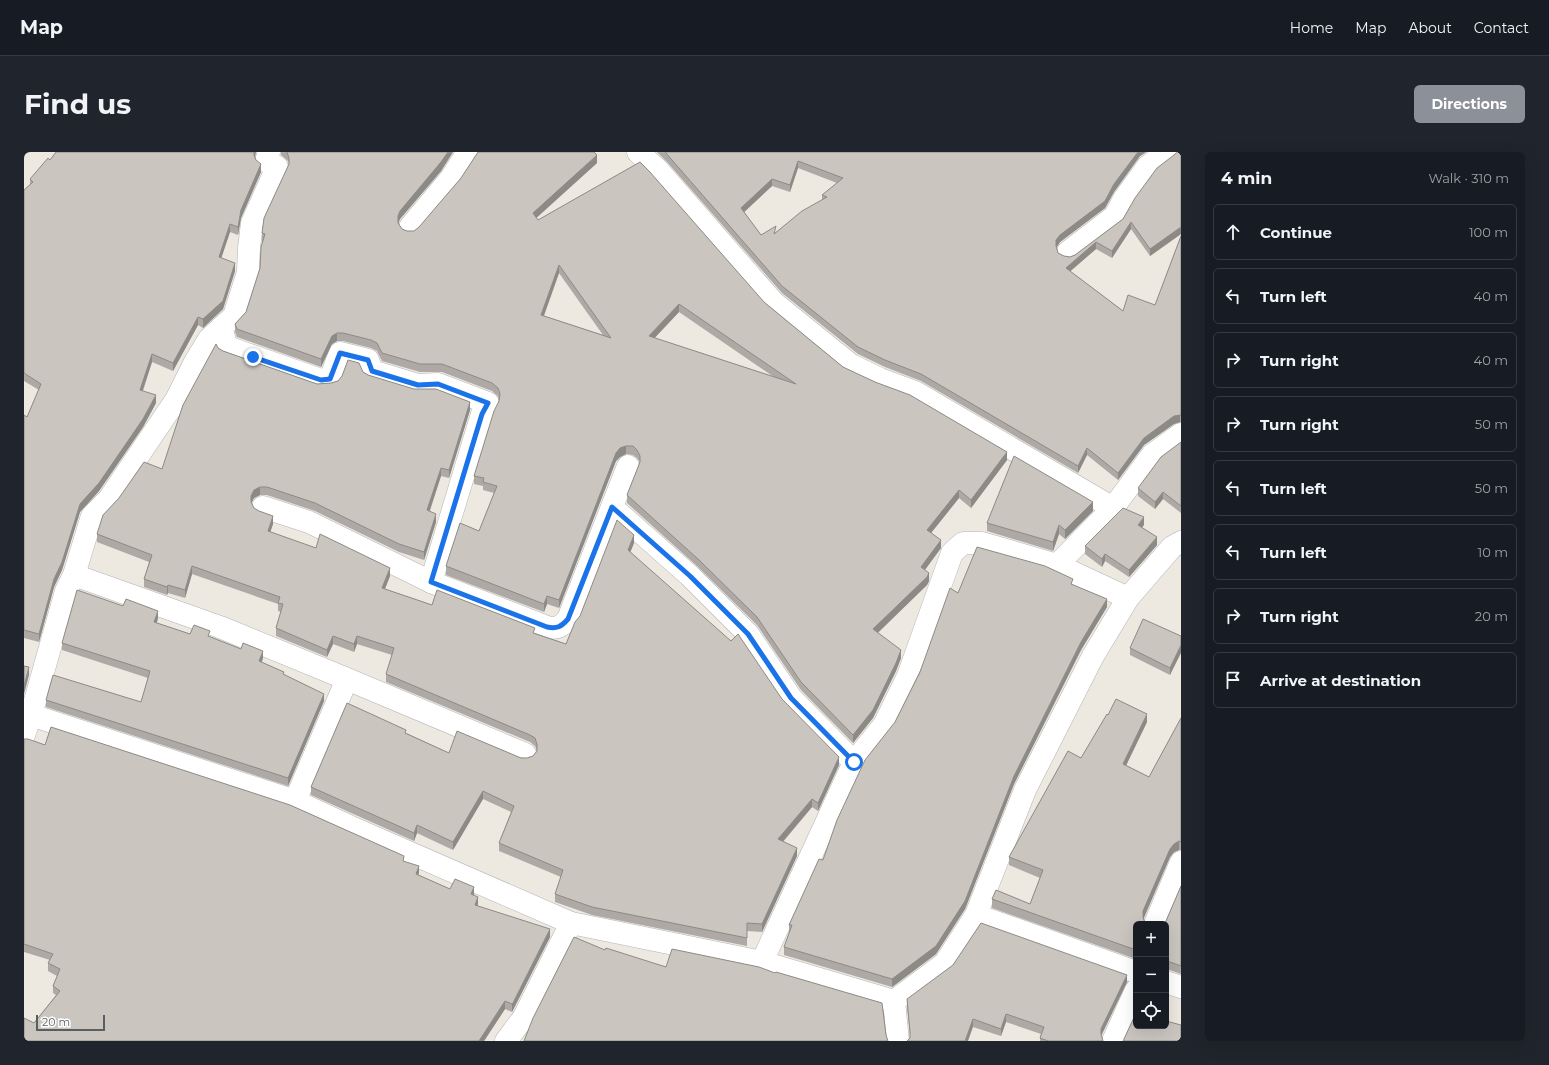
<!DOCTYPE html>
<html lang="en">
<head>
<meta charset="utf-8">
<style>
	:root { --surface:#171b24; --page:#20242c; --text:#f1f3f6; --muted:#9ea1a6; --line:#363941; --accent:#8c9099 }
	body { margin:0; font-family:Montserrat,sans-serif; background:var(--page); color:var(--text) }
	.controls { position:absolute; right:12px; bottom:12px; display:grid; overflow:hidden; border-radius:6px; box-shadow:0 4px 16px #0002 }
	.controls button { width:36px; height:36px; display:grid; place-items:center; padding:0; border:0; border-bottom:1px solid var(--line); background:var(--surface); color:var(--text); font:20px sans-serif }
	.scale { position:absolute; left:12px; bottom:10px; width:69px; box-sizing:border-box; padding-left:4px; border:2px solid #595e62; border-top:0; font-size:11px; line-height:14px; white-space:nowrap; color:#595e62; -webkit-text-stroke:3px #fff; paint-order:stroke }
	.stop { position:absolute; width:12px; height:12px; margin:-9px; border:3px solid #1a73e8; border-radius:50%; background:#fff }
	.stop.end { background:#1a73e8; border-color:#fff; box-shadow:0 1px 4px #0008 }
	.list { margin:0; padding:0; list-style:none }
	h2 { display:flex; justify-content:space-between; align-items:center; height:52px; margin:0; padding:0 16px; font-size:17px }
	h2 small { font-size:13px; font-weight:400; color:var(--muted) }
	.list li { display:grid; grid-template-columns:26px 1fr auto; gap:12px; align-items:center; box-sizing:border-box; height:56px; margin:0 8px 8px; padding:0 8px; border:1px solid var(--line); border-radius:6px }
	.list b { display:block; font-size:15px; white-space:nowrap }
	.list em { font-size:13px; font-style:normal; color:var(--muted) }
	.icon { flex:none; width:22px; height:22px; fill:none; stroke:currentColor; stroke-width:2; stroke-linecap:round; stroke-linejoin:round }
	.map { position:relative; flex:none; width:1157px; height:889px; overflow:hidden; border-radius:6px }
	header { display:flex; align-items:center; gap:24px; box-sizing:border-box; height:56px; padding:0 20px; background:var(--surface); border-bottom:1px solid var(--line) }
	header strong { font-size:19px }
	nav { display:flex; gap:22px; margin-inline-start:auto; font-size:14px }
	.intro { display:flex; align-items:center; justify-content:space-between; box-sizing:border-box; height:96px; padding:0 24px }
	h1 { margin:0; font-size:28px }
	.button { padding:10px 18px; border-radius:6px; background:var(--accent); color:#fff; font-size:14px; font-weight:700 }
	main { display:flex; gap:24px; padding:0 24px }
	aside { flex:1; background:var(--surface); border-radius:6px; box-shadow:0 4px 16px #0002 }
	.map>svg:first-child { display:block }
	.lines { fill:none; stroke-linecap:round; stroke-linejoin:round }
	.minor-casing { stroke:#b1b5b9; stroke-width:23 }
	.minor { stroke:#fff; stroke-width:22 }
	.wall { fill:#aea9a4; fill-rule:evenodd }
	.shaded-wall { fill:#8d8a86 }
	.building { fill:#cac5bf; stroke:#8d8a86; fill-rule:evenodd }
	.route { stroke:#1a73e8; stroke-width:5 }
</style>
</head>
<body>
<header>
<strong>Map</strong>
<nav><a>Home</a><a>Map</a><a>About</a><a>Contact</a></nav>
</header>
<div class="intro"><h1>Find us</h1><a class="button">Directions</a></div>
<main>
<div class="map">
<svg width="1157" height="889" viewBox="0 0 1157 889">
	<rect width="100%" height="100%" fill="#ede8e0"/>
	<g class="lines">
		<defs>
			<g id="minor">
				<polyline points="614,0 634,18 749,150 827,213 856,227 891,240 1089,356"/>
				<polyline points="386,75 427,26 444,0"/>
				<polyline points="1044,100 1091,64 1100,47 1124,14 1143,0"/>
				<polyline points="197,176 203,195 297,228 306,227 316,201 344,208 348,219 394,233 414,232 464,251 458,262 407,430"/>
				<path d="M239,355L285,370L407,430L523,475C533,477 537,475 544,467L604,314"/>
				<polyline points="588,355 666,424 724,482 767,546 830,610"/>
				<polyline points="1033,413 1089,356 1128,303 1157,282"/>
				<polyline points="50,423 196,475 323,527 501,602"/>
				<polyline points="0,563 7,563 271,649 327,675 547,771 738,810 870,849"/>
				<polyline points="0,583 7,563 42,439 50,423 68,364 85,347 152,248 171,210 185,187 210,164 224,120 225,96 228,71 253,15 242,9 245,0"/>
				<polyline points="271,649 323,527"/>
				<polyline points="952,763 1112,820"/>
				<polyline points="1131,772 1157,710"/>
				<polyline points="738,810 830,610 860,573 884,524 928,401 939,391 958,391 1033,413 1104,446"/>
				<polyline points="1142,830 1157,835"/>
				<polyline points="870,849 921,811 952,763 1001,638 1069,504 1104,446 1148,395 1157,390"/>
				<polyline points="870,849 874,889"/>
				<polyline points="482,889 500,865 547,771"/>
				<polyline points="1089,889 1112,838"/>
			</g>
		</defs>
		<!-- minor casing -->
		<use href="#minor" class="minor-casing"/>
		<!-- minor -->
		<use href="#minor" class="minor"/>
	</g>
	<!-- wall -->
	<g class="wall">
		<path d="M257,0H429L417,19L376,67L374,71L378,77L383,79H390L573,11L512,66L514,68L740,150L819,215L983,308L947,356L935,346L907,381L917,396L901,418L905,429L903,433L854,481L877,506L872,519L849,566L829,591L777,538L733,473L674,415L603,351V343L616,310L613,306L609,303L602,302L596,305L592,309L535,456L523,452L520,460L422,423V414L455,379L470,341L459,338V334L450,332V324L475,249L474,244L468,239L418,220H396L358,209L353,199L347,196L319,189H313L308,192L297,215L213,185L211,180V172L222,160L236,116L239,90L238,89V81L265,12L264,9L257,3ZM535,121L579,183L520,164ZM655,160L750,225L630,186Z"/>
		<path d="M633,0H1122L1116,4L1090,40L1081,56L1036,90L1032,96L1034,101L1040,104L1046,105L1051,103L1099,67L1157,0V82L1126,104L1107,77L1088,106L1072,97L1046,119L1099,159L1131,153L1157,84V270L1150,272L1120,293L1094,328L1063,303L1054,321L897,229L861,215L834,202L758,141L643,10ZM774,16L813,31L798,43V48L752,80L737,83L720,60L748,34L766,40Z"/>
		<polygon points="231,6 237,20 217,66 214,83 206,80 197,106 211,119 199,157 179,176 174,173 149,219 128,210 119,239 132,251 119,275 75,339 56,360 38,418 30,435 15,490 0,486 0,263 3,265 15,238 0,229 0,38 6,33 6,27 26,8"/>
		<polygon points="194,196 199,199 293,232 307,231 339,220 344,223 446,258 425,326 417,324 406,359 412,370 400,408 375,400 291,359 243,343 236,343 230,346 227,351 230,356 249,372 246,380 366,424 361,437 408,453 511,481 542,492 610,391 606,400 758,547 815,613 794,659 788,655 759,690 773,704 738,780 723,779 723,794 568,763 531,750 531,742 537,725 475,699 475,691 487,660 459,647 429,698 393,681 390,689 287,643 287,635 382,581 425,601 503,606 509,604 513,599 511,594 506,590 362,530 362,522 368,503 333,492 330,500 309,492 303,505 252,484 252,476 257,460 254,459 254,452 168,422 161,446 144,441 143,443 120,435 120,427 125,410 73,390 73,382 138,317"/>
		<polygon points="1157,290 1157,361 1139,347 1131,357 1114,344 1114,336"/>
		<polygon points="1069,359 1041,387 1035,382 1029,399 963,379 963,371"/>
		<polygon points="1120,373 1118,375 1133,393 1105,425 1081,409 1078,415 1061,402 1061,394"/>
		<polygon points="1049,433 1083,455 1057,498 990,632 941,757 912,802 868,835 760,803 760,795 765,782 765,773 871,570 934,441"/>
		<polygon points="99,454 134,466 133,471 166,482 186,485 239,506 238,510 260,523 300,549 264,634 22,555 22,548 117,550 124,526 38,498 38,491"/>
		<polygon points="1157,484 1146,523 1106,503 1106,496"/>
		<polygon points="1084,563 1123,570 1102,613 1125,625 1157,566 1157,698 1155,698 1150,700 1146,705 1119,767 1112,772 1112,807 968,756 968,747 1006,752 1016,726 985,713 985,705 1057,606"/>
		<polygon points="0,587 380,709 395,721 394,723 426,737 450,742 454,752 454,754 526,785 489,858 488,860 481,857 460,889 0,889 10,871 32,843 29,841 29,834 33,824 24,819 24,811 26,808 0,800"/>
		<polygon points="1157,734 1157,822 1146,818 1142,818 1142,769"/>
		<polygon points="1103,830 1077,884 1079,889 1016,889 1016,886 1017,882 982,870 977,884 949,875 886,886 886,883 883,855 883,847"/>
	</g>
	<!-- shaded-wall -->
	<g class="shaded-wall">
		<polygon points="230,0 232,0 230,11"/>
		<polygon points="424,0 429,0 417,19 376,67 374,72 374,64 376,59"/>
		<polygon points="1114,0 1122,0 1116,4 1090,40 1081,56 1036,90 1032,96 1032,88 1036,83"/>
		<polygon points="573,3 573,11 509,69 509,61"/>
		<polygon points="774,9 774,16 766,40 766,33"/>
		<polygon points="237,12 237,20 217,66 214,83 214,75 217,58"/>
		<polygon points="748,27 748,34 717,63 717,56"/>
		<polygon points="1107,70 1107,77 1088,106 1088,99"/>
		<polygon points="206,72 206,80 195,113 195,105"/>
		<polygon points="1157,75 1157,82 1126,104 1126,97"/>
		<polygon points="1072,90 1072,97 1042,123 1042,116"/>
		<polygon points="211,111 211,119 199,157 179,176 179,167"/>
		<polygon points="535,113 535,121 517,171 517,163"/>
		<polygon points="655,152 655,160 625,192 625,184"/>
		<polygon points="174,165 174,173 149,219 149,211"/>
		<polygon points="313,181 313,189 308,192 297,215 297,207 308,184"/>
		<polygon points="128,202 128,210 116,246 116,238"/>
		<polygon points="132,243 132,251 119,275 75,339 56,360 38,418 30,435 15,490 15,482 30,427 56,352"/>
		<polygon points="446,250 446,258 425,326 425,318"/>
		<polygon points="1156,262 1156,270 1150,272 1120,293 1094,328 1094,321 1120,286 1150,264"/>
		<polygon points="602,294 602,302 596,305 592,309 535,456 535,448 592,301 596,296"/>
		<polygon points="1063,296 1063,303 1054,321 1054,314"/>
		<polygon points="983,300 983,308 947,356 947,348"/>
		<polygon points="417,316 417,324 403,366 403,358"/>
		<polygon points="236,335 236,343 230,346 227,352 227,344 230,338"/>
		<polygon points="935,338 935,346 903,386 903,378"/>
		<polygon points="1139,340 1139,347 1131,357 1131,350"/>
		<polygon points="1069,350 1069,359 1041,387 1041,378"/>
		<polygon points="412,362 412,370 400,408 400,400"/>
		<polygon points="249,364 249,372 244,387 244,379"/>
		<polygon points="1120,365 1120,373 1114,380 1114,373"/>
		<polygon points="1035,373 1035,382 1029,399 1029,390"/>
		<polygon points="610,383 610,391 604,406 604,398"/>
		<polygon points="1133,385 1133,393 1105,425 1105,418"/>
		<polygon points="917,388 917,396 897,423 897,415"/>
		<polygon points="1081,402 1081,409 1078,415 1078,407"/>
		<polygon points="168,414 168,422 161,446 161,438"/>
		<polygon points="366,416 366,424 358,444 358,436"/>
		<polygon points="905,421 905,429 903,433 849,485 849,477"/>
		<polygon points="144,433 144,441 143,443 143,435"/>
		<polygon points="523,444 523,452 520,460 520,452"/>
		<polygon points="1083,447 1083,455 1057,498 990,632 941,757 912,802 868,835 868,827 990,624 1057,490"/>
		<polygon points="134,459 134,466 130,478 130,470"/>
		<polygon points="309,484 309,492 303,505 303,498"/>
		<polygon points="333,484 333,492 330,500 330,492"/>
		<polygon points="1157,493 1157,501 1146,523 1146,516"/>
		<polygon points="877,498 877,506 872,519 849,566 829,591 829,583"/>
		<polygon points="239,499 239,506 235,516 235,509"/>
		<polygon points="5,515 5,523 0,542 0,534"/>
		<polygon points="300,542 300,549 264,634 264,626"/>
		<polygon points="1123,562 1123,570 1099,620 1099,612"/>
		<polygon points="815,605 815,613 794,659 794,651"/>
		<polygon points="459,639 459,647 429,698 429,690"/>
		<polygon points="788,647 788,655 754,695 754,687"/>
		<polygon points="393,673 393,681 390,689 390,681"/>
		<polygon points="1155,689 1155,698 1150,700 1146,705 1119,768 1119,759 1146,697 1150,692"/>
		<polygon points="773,696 773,704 738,780 738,772"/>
		<polygon points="395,714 395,721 392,729 392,722"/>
		<polygon points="450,735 450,742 447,749 447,742"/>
		<polygon points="454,745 454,752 451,761 451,753"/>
		<polygon points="526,777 526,785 488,860 488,852"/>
		<polygon points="1103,823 1103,830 1077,884 1077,877"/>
		<polygon points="481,849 481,857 460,889 455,889"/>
		<polygon points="982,862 982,870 977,884 977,877"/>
		<polygon points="949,867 949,875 944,889 941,889"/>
	</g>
	<!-- building -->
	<g class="building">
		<polygon points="32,0 230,0 230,3 232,8 237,12 217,58 214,75 206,72 195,105 211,111 199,149 179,167 174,165 149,211 128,202 116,238 132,243 119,267 75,331 56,352 38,410 30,427 15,482 0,478 0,263 3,265 17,232 0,221 0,38 9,30 6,27 24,6 26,8"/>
		<path d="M263,0H424L417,10L376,59L374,64V71L378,77L383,79H390L395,75L437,26L454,0H570L573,3L509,61L514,68L616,10L625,19L740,150L819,215L851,230L886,243L983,300L947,348L935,338L903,378L917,388L897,415L905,421L903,425L849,477L877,498L872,511L849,558L829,583L777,530L733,465L674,407L603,343L616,310V304L613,298L609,294H602L596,296L592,301L535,448L523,444L520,452L422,414L436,371L455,379L473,334L459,330L460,326L450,324L470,259L475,249L476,242L474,236L468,231L418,212H396L358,201L353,191L347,188L319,181H313L308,184L297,207L213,177L211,172L222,160L236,116L237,95L241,82L238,81L240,66L265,12V6ZM535,113L587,186L517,163ZM655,152L772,232L625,184Z"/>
		<path d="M641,0H1114L1090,32L1081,49L1036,83L1032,88V94L1034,101L1040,104L1046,105L1051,103L1099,67L1111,46L1133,16L1150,3L1153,0H1157V75L1126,97L1107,70L1088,99L1072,90L1042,116L1099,159L1104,143L1131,153L1157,84V263L1150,264L1120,286L1094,321L1063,296L1054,314L897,222L861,208L834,195L758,134ZM774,9L819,26L798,43L803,45L778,59L750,82L752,74L737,83L717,56L748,27L766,33Z"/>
		<polygon points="192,192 194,196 199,199 293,232 307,231 314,229 318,224 324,208 335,211 339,220 344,223 390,237 412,237 446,250 425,318 417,316 403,358 412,362 400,400 375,392 291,351 243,335 236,335 230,338 227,344 227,350 230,356 235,359 249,364 244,379 292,396 296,382 366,416 358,436 408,453 413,438 511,476 509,481 542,492 551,470 556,464 593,368 610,383 604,398 707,489 714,482 758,547 815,605 794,651 788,647 754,687 773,696 738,772 723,771 723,786 568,755 531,742 539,718 475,691 490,654 459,639 429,690 393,673 390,681 287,635 323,551 382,578 381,581 425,601 433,579 497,606 503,606 509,604 513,599 513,592 511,586 506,583 362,522 370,496 333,484 330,492 309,484 303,498 252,476 259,452 254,451 256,445 168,414 161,438 144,433 143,435 120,427 128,403 73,382 79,363 95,346 120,310 138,317 159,253"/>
		<polygon points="1157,290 1157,354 1139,340 1131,350 1114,336 1137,305"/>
		<polygon points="990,304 1069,350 1041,378 1035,373 1029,390 963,371"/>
		<polygon points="1099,356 1120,365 1114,373 1133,385 1105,418 1081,402 1078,407 1061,394"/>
		<polygon points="953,395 1021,414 1049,427 1047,432 1083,447 1057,490 990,624 941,749 912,794 868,827 760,795 768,773 765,773 795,707 799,708 813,668 841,608 871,570 896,520 926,436 934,441"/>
		<polygon points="53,438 99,454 102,447 134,459 130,470 166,482 170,473 186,479 184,484 217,497 219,491 239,499 235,509 260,520 259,522 300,542 264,626 22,548 29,523 117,550 126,519 38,491"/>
		<polygon points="1119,467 1157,484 1157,493 1146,516 1106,496"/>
		<polygon points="0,514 5,515 0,534"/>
		<polygon points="1092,547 1123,562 1099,612 1125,625 1157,566 1157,690 1155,689 1150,692 1146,697 1119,759 1119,765 1121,771 1122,772 1112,772 1112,798 968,747 972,738 1006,752 1019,718 985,705 1044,599 1057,606 1083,562 1084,563"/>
		<polygon points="27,575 266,653 380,704 379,709 395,714 392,722 426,737 431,727 450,735 447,742 454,745 451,753 526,777 489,851 488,852 481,849 455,889 0,889 0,866 10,871 36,839 29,834 36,817 24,811 29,802 0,792 0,587 4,587 21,593"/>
		<polygon points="1157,734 1157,814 1146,810 1142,810 1142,772 1140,772 1142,769"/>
		<polygon points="957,771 1103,823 1077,877 1077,882 1079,889 1024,889 1016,886 1020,875 982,862 977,877 949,867 941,889 883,889 886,886 886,880 883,847 929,813"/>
		<polygon points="550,785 581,798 582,796 642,815 648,797 735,815 751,821 752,820 858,851 862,883 864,889 500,889 509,866"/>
		<polygon points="1112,861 1112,874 1142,874 1142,869 1157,873 1157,889 1099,889 1100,887"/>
	</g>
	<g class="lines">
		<!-- route -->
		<path class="route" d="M229,205L297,228L306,227L316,201L344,208L348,219L394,233L414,232L464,251L458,262L407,430L523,475C533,477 537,475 544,467L588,355L666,424L724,482L767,546L830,610"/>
	</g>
</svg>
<div class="controls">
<button>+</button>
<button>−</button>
<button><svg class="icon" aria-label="locate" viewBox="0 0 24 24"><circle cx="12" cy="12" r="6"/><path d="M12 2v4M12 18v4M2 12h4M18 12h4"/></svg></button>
</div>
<div class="scale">20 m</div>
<div class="stop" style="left:830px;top:610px"></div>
<div class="stop end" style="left:229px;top:205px"></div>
</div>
<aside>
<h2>4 min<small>Walk · 310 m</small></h2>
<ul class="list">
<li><svg class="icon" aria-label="ahead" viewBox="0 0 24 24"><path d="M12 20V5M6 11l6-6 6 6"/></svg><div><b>Continue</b></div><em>100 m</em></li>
<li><svg class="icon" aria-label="left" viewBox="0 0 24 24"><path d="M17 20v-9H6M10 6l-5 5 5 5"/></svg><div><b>Turn left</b></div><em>40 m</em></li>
<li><svg class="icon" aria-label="right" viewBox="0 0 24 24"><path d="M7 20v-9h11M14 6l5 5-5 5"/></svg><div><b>Turn right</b></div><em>40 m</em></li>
<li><svg class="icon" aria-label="right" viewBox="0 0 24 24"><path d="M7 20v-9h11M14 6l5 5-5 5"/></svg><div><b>Turn right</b></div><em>50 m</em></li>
<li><svg class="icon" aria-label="left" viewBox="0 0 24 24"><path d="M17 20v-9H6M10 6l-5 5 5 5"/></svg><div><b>Turn left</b></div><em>50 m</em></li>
<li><svg class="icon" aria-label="left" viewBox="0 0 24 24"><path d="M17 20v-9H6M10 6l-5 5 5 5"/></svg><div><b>Turn left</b></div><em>10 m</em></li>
<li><svg class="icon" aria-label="right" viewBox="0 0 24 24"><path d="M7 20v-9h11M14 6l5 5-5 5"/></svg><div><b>Turn right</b></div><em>20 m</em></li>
<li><svg class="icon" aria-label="arrive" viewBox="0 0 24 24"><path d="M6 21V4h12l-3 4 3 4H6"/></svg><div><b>Arrive at destination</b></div></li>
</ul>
</aside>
</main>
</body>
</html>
